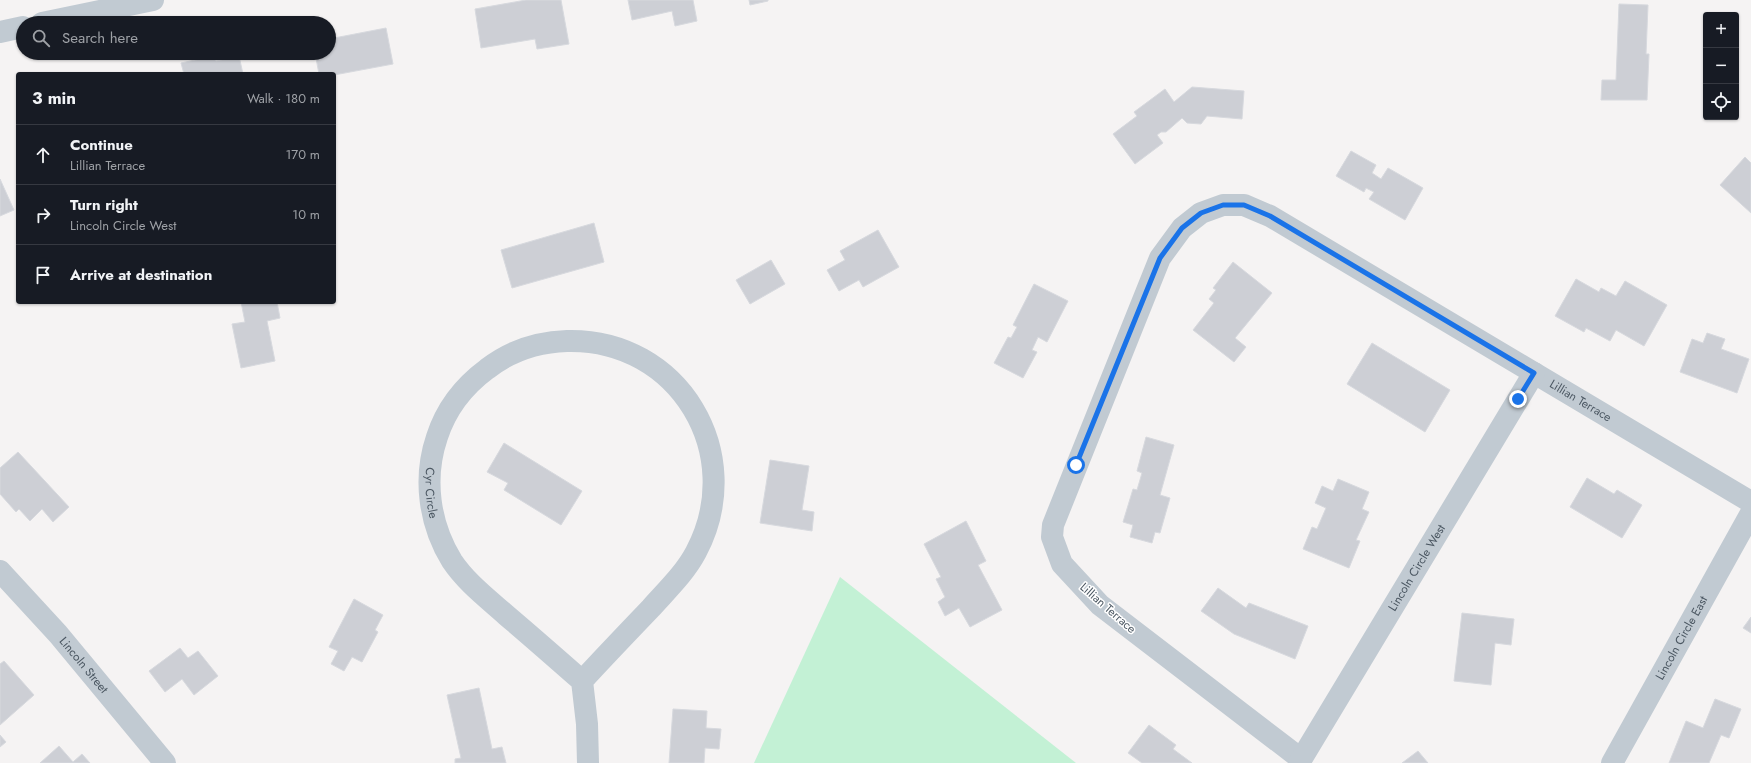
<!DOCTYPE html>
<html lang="en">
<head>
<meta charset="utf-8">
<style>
	:root { --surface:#171b24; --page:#242831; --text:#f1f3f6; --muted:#9ea1a6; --line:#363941 }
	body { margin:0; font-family:Jost,sans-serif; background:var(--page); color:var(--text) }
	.controls { position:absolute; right:12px; top:12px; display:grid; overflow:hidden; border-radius:4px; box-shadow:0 1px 3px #0004 }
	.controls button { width:36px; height:36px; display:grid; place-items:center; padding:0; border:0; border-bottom:1px solid var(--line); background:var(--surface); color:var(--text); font:20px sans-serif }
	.stop { position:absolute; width:12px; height:12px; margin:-9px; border:3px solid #1a73e8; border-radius:50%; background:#fff }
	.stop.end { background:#1a73e8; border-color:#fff; box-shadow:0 1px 4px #0008 }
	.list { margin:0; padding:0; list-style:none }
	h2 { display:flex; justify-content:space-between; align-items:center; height:52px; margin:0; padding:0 16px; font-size:17px }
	h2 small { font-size:13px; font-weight:400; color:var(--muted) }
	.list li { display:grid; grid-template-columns:26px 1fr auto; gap:12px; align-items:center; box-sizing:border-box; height:60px; padding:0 16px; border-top:1px solid var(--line) }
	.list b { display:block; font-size:15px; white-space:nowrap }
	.list p { margin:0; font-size:13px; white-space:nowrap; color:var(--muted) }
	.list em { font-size:13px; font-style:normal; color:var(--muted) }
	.icon { flex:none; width:22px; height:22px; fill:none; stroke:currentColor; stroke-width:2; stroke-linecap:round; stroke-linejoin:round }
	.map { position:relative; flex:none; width:1751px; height:763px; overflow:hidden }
	.search { position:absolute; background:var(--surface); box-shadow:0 1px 3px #0004; left:16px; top:16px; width:320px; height:44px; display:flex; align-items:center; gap:10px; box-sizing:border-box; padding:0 14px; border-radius:22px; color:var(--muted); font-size:15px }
	.panel { position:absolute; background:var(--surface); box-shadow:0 1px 3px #0004; left:16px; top:72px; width:320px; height:232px; border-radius:4px }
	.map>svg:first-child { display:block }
	.green { fill:#c3f1d5 }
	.building { fill:#cdcfd5; stroke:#d7d9de }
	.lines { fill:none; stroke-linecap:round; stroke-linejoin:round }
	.minor { stroke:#c1cad2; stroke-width:22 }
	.route { stroke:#1a73e8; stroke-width:5 }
	.labels { text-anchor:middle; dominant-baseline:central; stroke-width:3; stroke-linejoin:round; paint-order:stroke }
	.street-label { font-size:12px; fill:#4a5661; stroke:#fff }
</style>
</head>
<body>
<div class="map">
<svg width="1751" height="763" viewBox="0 0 1751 763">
	<rect width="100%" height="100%" fill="#f5f3f3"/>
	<!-- green -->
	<polygon class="green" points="840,577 1076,763 754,763"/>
	<!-- building -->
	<g class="building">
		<polygon points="526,0 561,0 569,44 537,49 535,39 481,48 475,9"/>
		<polygon points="628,0 693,0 697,21 675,26 672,11 632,20"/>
		<polygon points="749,0 768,0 768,1 750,5"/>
		<polygon points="1619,4 1648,5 1646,54 1649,54 1647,100 1601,100 1602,80 1616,80"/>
		<polygon points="386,28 393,64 334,75 319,74 315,53 329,53 329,39"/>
		<polygon points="214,56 216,61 239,56 243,74 184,74 181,63"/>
		<polygon points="1192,87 1244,91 1242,119 1207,116 1201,124 1187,123 1182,118 1166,132 1161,132 1157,135 1163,143 1135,164 1113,134 1137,116 1134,112 1165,89 1174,102"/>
		<polygon points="1351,151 1376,165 1372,173 1381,179 1388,168 1423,188 1405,220 1369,199 1374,192 1366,188 1364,192 1336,176"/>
		<polygon points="1745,157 1751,163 1751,213 1720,185"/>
		<polygon points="0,179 14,210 0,216"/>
		<polygon points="594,223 604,262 512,288 501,250"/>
		<polygon points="878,230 899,267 863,287 859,280 839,291 827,270 845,260 840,251"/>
		<polygon points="771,260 785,284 750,304 736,280"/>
		<polygon points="1233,262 1272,293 1235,338 1246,347 1234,362 1193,330 1214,303 1209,299 1216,290 1213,288"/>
		<polygon points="1576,279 1599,292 1601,288 1616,296 1625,281 1667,305 1644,346 1616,330 1610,341 1586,328 1584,332 1555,316"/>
		<polygon points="1034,284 1068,301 1047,342 1038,337 1032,350 1037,352 1023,378 994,363 1008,337 1011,338 1017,327 1013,325"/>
		<polygon points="241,302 277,302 280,318 267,321 275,361 241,368 232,324 245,322"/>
		<polygon points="1707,333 1725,339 1721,349 1749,359 1737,393 1680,372 1692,339 1703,343"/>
		<polygon points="1372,343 1450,390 1425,432 1347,384"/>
		<polygon points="1146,437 1174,445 1160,495 1170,498 1160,533 1155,532 1152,543 1130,537 1133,525 1123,522 1133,489 1137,490 1142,473 1137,471"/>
		<polygon points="504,443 582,491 561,525 504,490 508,483 487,472"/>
		<polygon points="18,452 69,507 53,522 42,509 30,521 19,509 16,512 0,494 0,468"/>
		<polygon points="770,460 809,466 802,510 814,512 812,531 760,523"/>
		<polygon points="1587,478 1614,494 1617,490 1642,505 1622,538 1570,507"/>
		<polygon points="1338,479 1369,492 1362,509 1369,512 1356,540 1360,541 1349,568 1303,549 1312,527 1317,529 1326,508 1315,503 1322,486 1333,491"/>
		<polygon points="966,521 986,561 978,565 1002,610 970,627 959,608 945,616 938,602 945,597 936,579 941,577 924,544"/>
		<polygon points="1218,588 1246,608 1249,603 1308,626 1295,659 1234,634 1201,611"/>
		<polygon points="354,599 383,615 375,630 378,632 362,662 352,657 344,671 331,664 338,651 329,647"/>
		<polygon points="1462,613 1514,619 1511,645 1495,643 1491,685 1454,681"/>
		<polygon points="1751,617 1751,633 1743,628"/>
		<polygon points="180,648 188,658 198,651 218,676 194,695 182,679 165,692 149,671"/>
		<polygon points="4,661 34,695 0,725 0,664"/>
		<polygon points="479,688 492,749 502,747 506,763 455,763 455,759 461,758 447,695"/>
		<polygon points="1715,699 1741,709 1729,738 1721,735 1709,763 1669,763 1686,721 1703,728"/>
		<polygon points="673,709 707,711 706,728 721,729 719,749 705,748 704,763 669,763"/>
		<polygon points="1149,725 1176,745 1173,749 1192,763 1142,763 1128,753"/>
		<polygon points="0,735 6,742 0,747"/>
		<polygon points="59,746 73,762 82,754 90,763 40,763"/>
		<polygon points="1418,751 1428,763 1402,763"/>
	</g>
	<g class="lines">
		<!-- minor -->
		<g class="minor">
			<polyline points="42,23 153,0"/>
			<polyline points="0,32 23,27"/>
			<path id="s1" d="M0,571L58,634L165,763"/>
			<path id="s2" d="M582,681C605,656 628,632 651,608C667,590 685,573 696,552C748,454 679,338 567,341C538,342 510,351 487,369C464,386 446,409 437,437C423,478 429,524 452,561C466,582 487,598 506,615C532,637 557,659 582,681L587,724L588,763"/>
			<path id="s3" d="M1301,759L1100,605L1062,564L1052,537L1053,525L1160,258L1182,228L1201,213L1223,205H1244L1270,216L1751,502"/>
			<path id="s4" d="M1299,763L1534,373"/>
			<path id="s5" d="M1612,763L1751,513"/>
		</g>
	</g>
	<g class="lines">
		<!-- route -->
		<polyline class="route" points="1076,465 1160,258 1182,228 1201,213 1223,205 1244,205 1270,216 1534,373 1518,399"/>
	</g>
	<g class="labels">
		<!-- street labels -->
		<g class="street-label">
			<text stroke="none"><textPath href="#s3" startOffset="1133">Lillian Terrace</textPath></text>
			<text stroke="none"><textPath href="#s2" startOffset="701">Cyr Circle</textPath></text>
			<text stroke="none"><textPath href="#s4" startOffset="228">Lincoln Circle West</textPath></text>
			<text transform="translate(1108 608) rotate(41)">Lillian Terrace</text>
			<text stroke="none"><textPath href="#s5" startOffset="143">Lincoln Circle East</textPath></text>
			<text stroke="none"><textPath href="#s1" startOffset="126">Lincoln Street</textPath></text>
		</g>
	</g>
</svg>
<div class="controls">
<button>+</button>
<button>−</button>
<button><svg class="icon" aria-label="locate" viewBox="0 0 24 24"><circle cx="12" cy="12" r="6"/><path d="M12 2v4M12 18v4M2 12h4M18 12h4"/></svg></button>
</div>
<div class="stop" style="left:1076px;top:465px"></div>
<div class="stop end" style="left:1518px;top:399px"></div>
<div class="search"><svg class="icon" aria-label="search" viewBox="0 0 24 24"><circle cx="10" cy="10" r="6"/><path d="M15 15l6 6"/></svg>Search here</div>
<section class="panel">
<h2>3 min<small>Walk · 180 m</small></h2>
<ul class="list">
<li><svg class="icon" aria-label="ahead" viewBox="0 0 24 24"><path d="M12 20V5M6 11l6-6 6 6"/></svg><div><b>Continue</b><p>Lillian Terrace</p></div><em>170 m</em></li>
<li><svg class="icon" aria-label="right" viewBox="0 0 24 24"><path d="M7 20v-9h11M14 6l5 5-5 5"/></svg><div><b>Turn right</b><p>Lincoln Circle West</p></div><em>10 m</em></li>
<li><svg class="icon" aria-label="arrive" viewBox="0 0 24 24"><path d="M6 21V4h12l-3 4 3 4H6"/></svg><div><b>Arrive at destination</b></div></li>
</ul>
</section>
</div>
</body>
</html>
